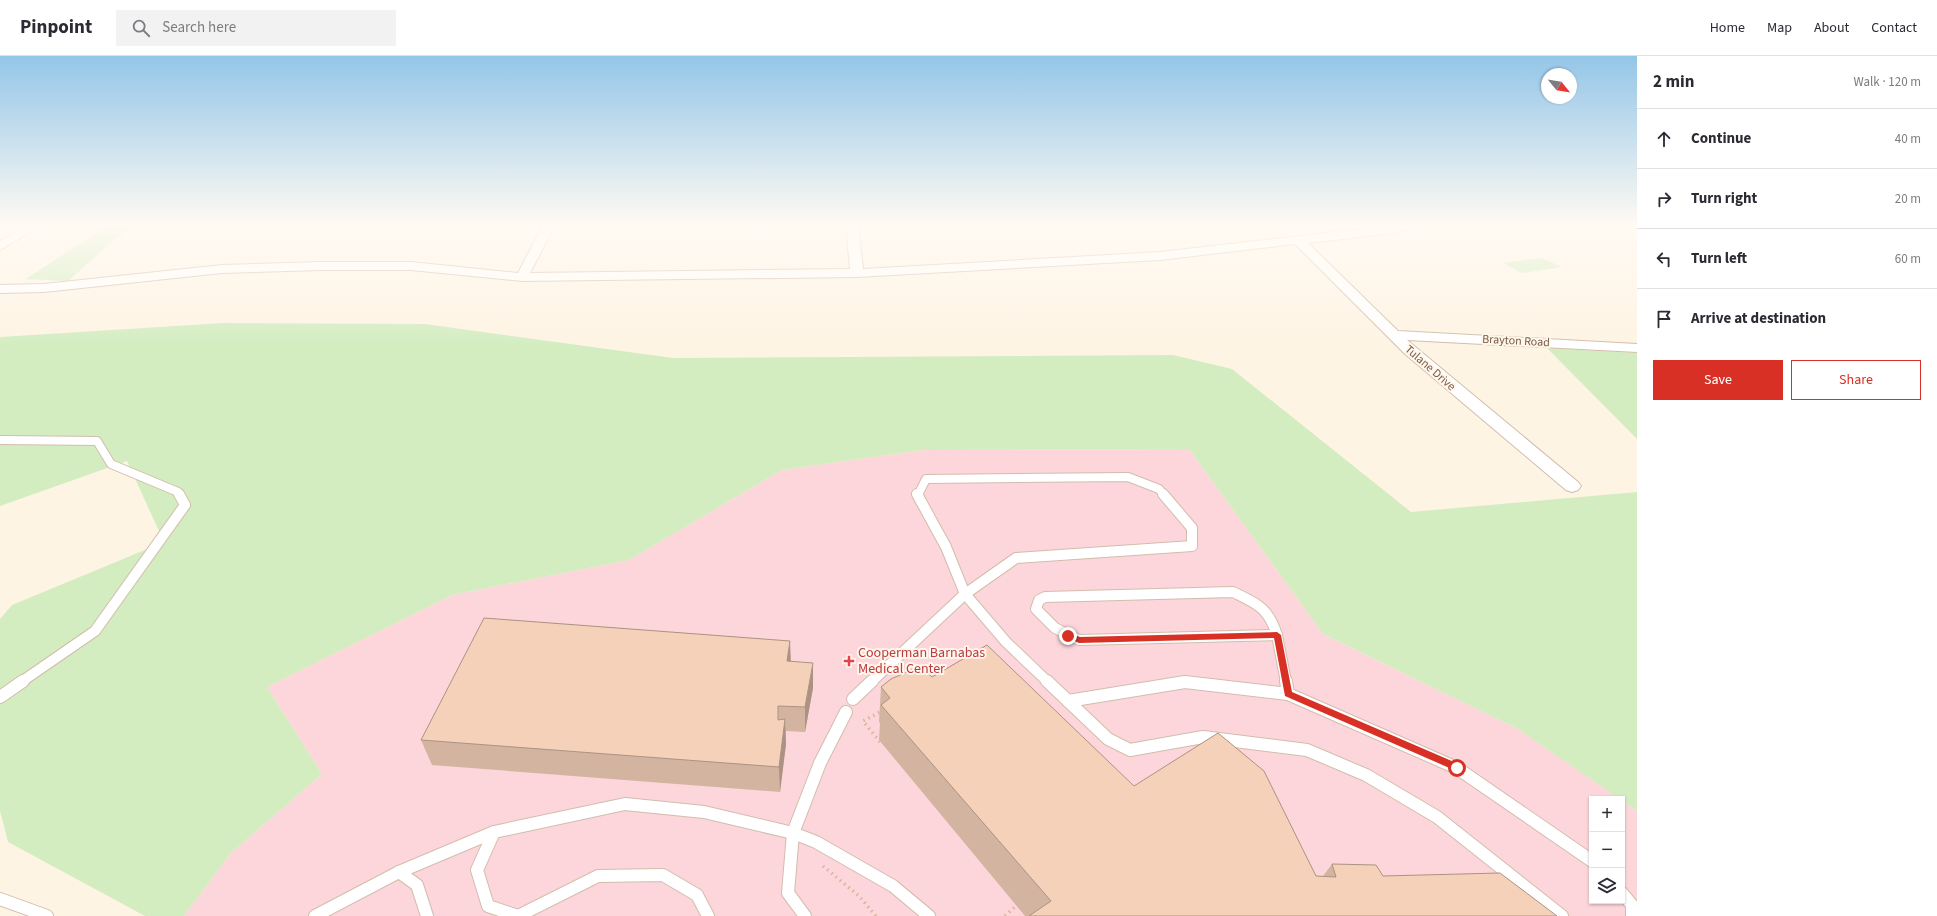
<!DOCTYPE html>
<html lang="en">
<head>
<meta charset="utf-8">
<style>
	:root { --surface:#fff; --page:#f2f2f3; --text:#2b2b33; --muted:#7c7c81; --line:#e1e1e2; --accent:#d93025 }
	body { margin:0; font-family:"Source Sans 3",sans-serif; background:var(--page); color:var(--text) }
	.controls { position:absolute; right:12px; bottom:12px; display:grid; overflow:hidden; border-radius:0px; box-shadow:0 1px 3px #0004 }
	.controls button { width:36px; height:36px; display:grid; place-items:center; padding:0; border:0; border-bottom:1px solid var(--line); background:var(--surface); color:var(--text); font:20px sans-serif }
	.compass { position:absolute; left:1541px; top:12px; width:36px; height:36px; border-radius:50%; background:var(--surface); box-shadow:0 1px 3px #0004; rotate:120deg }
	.stop { position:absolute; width:12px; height:12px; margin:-9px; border:3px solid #d93025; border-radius:50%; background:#fff }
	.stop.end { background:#d93025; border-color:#fff; box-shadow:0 1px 4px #0008 }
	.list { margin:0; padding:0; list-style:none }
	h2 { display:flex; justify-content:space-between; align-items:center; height:52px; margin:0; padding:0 16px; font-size:17px }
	h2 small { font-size:13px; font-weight:400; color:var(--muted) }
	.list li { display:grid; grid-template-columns:26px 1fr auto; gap:12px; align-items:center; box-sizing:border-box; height:60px; padding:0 16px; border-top:1px solid var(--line) }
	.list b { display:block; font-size:15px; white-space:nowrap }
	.list em { font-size:13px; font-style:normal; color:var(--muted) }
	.actions { display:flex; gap:8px; padding:12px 16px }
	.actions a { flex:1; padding:9px 0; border:1px solid var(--accent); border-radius:0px; text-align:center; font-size:14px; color:var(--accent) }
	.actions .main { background:var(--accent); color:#fff }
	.icon { flex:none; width:22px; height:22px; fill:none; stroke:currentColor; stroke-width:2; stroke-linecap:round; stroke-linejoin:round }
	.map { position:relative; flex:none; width:1637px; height:860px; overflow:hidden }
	header { display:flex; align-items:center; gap:24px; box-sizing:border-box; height:56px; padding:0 20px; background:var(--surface); border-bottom:1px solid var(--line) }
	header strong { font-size:19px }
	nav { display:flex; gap:22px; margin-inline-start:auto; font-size:14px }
	.search { width:280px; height:36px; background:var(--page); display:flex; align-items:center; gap:10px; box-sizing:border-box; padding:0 14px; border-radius:0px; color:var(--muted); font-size:15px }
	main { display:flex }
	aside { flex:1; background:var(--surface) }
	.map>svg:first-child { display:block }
	.medical { fill:#fcd6db }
	.green { fill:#d3edc1 }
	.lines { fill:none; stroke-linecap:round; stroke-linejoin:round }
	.service-far2-casing { stroke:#d2bdac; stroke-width:10 }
	.service-far1-casing { stroke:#d2bdac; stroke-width:12 }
	.service-casing { stroke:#d2bdac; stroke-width:14 }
	.minor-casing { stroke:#d2bdac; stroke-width:2 }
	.path { stroke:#dab49c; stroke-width:3.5; stroke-dasharray:1.5 4; stroke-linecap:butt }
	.service-far2 { stroke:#fff; stroke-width:8 }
	.service-far1 { stroke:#fff; stroke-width:10 }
	.service { stroke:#fff; stroke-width:12 }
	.minor { fill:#fff; fill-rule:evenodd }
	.wall { fill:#d3b4a0 }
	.shaded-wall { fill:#ac9282 }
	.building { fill:#f5d1ba; stroke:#ac9282 }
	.route { fill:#d93025 }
	.health-dot { fill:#e0444e; stroke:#fff7ec; stroke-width:1.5 }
	.labels { text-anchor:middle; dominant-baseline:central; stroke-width:4; stroke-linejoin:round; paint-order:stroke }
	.street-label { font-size:12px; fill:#785947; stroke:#fff7ec }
	.near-health-label { font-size:14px; fill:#be3a42; stroke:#fff7ec; text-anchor:start }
</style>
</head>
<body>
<header>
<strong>Pinpoint</strong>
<div class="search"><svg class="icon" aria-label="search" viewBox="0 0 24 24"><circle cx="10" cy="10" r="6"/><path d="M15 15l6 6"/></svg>Search here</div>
<nav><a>Home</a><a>Map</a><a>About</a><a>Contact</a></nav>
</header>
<main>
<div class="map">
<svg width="1637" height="860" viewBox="0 0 1637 860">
	<rect width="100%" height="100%" fill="#fef4e4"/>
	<!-- medical -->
	<polygon class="medical" points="1189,393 1323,578 1518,673 1620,743 1592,743 1592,845 1622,845 1622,745 1637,755 1637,860 184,860 231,797 322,718 267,631 452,539 629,504 782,414 923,394"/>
	<!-- green -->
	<g class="green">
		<polygon points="104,169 134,169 114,184 68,225 26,223 102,173"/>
		<polygon points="1542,202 1562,211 1522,217 1503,207"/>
		<polygon points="223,267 425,268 673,302 1173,299 1232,313 1411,456 1637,436 1637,755 1518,673 1323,578 1189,393 923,394 782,414 629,504 452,539 267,631 322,718 231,797 184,860 145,860 8,786 0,755 0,563 12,549 164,486 127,405 0,450 0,281"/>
		<polygon points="1547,292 1637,297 1637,383"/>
	</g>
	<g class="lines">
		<defs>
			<g id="service-far2">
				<polyline points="0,384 97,385 111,408 178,436 180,439"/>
				<polyline points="918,439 926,423 1128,421 1159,433 1164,439"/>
			</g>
			<g id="service-far1">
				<polyline points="917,438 946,491 965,538"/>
				<path d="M1233,536C1257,548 1268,551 1277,579L1079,584L1055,572L1036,553L1039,544L1045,541Z"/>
				<polyline points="965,538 1006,586 1048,626"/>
				<polyline points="965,538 1016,502 1192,490 1192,472 1163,438"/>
				<polyline points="1277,579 1286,626"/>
				<polyline points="21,626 95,575 185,449 179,438"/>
				<polyline points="871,626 965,538"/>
				<polyline points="1184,626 1186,626"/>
			</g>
			<g id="service">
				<polyline points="1047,625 1108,683 1130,694 1203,681 1307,694 1366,719 1437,761 1562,860"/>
				<polyline points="1286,625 1288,638"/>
				<polyline points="0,641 23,625"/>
				<polyline points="853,643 872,625"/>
				<polyline points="1068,645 1185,626 1288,638 1457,712 1592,805"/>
				<polyline points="494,776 477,814 488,850 518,860"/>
				<polyline points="399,816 417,829 427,860"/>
				<polyline points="1622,837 1632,849 1632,860"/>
				<polyline points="0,843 47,860"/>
				<polyline points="315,860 399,816 494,776 625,748 704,756 793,777 816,786 893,830 929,860"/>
				<polyline points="518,860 598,820 663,819 697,839 708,860"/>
				<polyline points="805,860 788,837 793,777 820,707 846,656"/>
			</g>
			<g id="minor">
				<polygon points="27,169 42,169 0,194 0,185"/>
				<polygon points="543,169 555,169 530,217 850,213 846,169 858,169 863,213 1160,196 1396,169 1417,169 1415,171 1396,177 1308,187 1398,275 1637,288 1637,296 1407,284 1578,426 1581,430 1578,434 1572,436 1566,434 1405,298 1295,188 1160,204 857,221 522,225 411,214 320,214 222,217 44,236 0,237 0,229 44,228 222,209 320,206 411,206 518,217"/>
			</g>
		</defs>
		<!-- service-far2 casing -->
		<use href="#service-far2" class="service-far2-casing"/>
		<!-- service-far1 casing -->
		<use href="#service-far1" class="service-far1-casing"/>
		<!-- service casing -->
		<use href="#service" class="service-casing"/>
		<!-- minor casing -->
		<use href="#minor" class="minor-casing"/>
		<!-- path -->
		<g class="path">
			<polyline points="880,686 863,665 882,655"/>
			<polyline points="823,810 859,840 876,860"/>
			<polyline points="1005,860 1018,848"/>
		</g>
		<!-- service-far2 -->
		<use href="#service-far2" class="service-far2"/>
		<!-- service-far1 -->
		<use href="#service-far1" class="service-far1"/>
		<!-- service -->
		<use href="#service" class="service"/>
		<!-- minor -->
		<use href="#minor" class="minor"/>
	</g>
	<!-- wall -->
	<g class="wall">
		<polygon points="790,585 790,605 813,632 805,676 786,675 786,688 780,736 432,709 421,684"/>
		<polygon points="932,621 1134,730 1316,820 1323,820 1332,808 1383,820 1557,860 1025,860 879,684 880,667 879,666 881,631"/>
	</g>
	<!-- shaded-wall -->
	<g class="shaded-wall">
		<polygon points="790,585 791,609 787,605"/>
		<polygon points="813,607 813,632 805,676 805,651"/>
		<polygon points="785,663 786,688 780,736 779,711"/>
	</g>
	<!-- building -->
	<g class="building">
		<polygon points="484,562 790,585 787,605 813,607 805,651 778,650 778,664 785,663 779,711 421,684"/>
		<polygon points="987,589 1134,730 1218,677 1264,715 1316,820 1336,821 1332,808 1376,809 1383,820 1500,817 1557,860 1029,860 1051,845 881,649 890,642 881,631 891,623 920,610 932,621"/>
	</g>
	<!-- sky -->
	<linearGradient id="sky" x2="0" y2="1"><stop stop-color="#94c6e8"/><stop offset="0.58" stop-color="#fffaf3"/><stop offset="1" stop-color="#fffaf3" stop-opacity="0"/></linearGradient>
	<rect width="1637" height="290" fill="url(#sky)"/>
	<!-- route -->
	<polygon class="route" points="1277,576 1281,579 1292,636 1461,709 1461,714 1454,714 1285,640 1274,582 1079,587 1064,580 1068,577 1080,581"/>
	<!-- markers -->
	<path class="health-dot" d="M847 599h4v4h4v4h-4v4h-4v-4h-4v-4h4z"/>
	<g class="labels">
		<!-- street labels -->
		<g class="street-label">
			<text transform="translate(1516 285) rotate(3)">Brayton Road</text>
			<text transform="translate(1430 312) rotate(41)">Tulane Drive</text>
		</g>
		<!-- near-health labels -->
		<g class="near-health-label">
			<text x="858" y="597">Cooperman Barnabas<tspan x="858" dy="16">Medical Center</tspan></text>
		</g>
	</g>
</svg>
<div class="controls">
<button>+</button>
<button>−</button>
<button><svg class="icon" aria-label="layers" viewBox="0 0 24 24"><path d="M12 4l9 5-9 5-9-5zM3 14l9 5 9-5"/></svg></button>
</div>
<svg class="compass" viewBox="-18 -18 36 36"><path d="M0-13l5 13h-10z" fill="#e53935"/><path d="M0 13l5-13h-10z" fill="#7c7c81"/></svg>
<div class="stop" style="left:1457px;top:712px"></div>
<div class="stop end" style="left:1068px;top:580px"></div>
</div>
<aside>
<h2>2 min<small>Walk · 120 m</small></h2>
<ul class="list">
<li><svg class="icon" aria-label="ahead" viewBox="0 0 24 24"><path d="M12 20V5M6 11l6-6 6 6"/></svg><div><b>Continue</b></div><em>40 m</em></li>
<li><svg class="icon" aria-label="right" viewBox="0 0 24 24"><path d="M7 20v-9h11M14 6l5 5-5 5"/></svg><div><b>Turn right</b></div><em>20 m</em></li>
<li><svg class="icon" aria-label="left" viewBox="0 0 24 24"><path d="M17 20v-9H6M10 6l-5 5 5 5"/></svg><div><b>Turn left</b></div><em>60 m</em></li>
<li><svg class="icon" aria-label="arrive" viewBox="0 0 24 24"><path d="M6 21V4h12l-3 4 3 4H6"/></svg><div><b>Arrive at destination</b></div></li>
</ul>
<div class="actions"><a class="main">Save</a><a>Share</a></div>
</aside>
</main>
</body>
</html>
